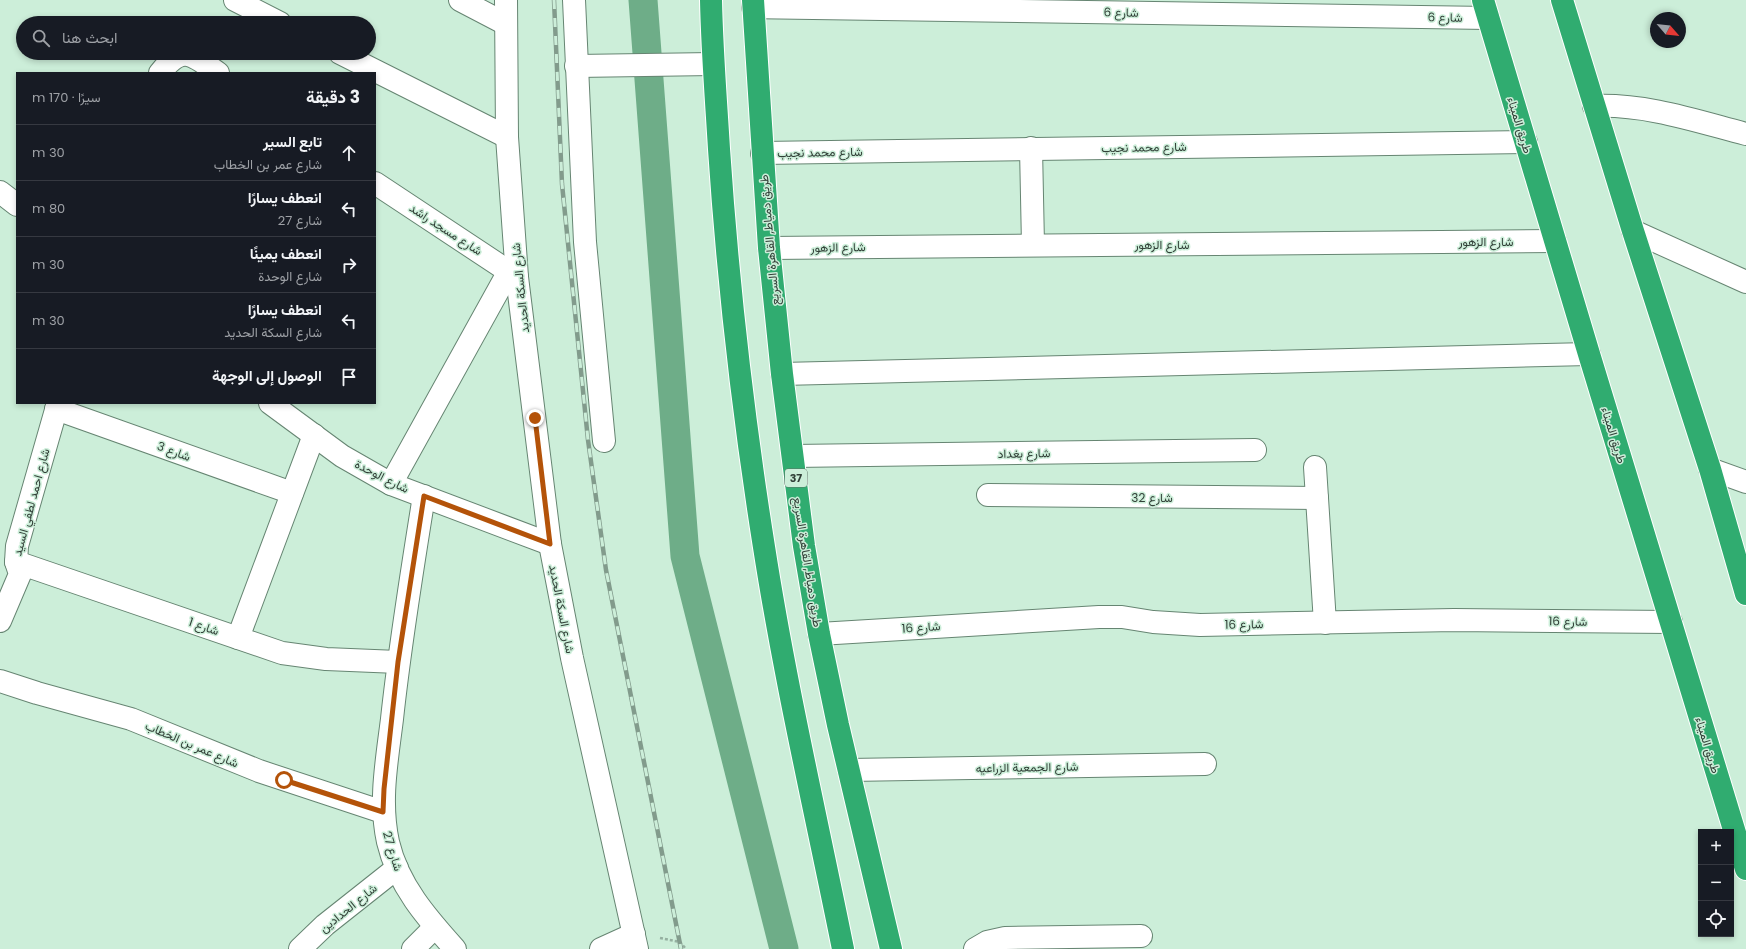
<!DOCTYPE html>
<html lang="ar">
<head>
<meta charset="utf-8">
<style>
	:root { --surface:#171b24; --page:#20242c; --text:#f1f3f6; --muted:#9ea1a6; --line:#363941 }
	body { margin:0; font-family:Poppins,Vazirmatn,sans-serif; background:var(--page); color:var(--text); direction:rtl }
	.controls { position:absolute; right:12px; bottom:12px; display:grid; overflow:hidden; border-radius:0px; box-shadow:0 2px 6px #0003 }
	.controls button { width:36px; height:36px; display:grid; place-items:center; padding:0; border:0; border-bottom:1px solid var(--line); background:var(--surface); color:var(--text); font:20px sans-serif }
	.compass { position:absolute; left:1650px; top:12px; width:36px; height:36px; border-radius:50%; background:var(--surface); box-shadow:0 2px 6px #0003; rotate:118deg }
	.stop { position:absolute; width:12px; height:12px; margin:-9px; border:3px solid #b45309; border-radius:50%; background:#fff }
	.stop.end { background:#b45309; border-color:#fff; box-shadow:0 1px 4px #0008 }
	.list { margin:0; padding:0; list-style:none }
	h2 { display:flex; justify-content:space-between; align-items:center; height:52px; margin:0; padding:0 16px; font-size:17px }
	h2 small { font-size:13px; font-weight:400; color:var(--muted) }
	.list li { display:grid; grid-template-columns:26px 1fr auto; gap:12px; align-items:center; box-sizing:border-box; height:56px; padding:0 16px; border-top:1px solid var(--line) }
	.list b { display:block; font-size:15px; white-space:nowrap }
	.list p { margin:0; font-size:13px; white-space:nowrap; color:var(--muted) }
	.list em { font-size:13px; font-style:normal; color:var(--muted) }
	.icon { flex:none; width:22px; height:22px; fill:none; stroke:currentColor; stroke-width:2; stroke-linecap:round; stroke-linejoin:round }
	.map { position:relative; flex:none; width:1746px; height:949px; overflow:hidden; direction:ltr }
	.search { position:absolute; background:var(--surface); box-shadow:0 2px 6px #0003; left:16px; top:16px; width:360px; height:44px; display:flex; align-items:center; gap:10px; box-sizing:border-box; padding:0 14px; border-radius:22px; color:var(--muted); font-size:15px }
	.panel { position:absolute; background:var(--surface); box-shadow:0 2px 6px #0003; left:16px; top:72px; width:360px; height:332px; border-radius:0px; direction:rtl }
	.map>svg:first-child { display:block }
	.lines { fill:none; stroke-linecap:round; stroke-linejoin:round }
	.canal { stroke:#6ead88; stroke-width:29 }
	.minor-casing { stroke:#668572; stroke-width:24 }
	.highway-casing { stroke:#fff; stroke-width:24 }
	.path { stroke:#95b0a0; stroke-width:2.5; stroke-dasharray:3 2; stroke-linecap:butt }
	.minor { stroke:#fff; stroke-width:22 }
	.highway { stroke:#30ac70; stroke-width:22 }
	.rail-casing { stroke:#829b8c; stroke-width:4.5 }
	.rail { stroke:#cceed9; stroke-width:3; stroke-dasharray:9; stroke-linecap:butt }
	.route { stroke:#b45309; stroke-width:5 }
	.labels { text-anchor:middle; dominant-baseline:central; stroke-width:3; stroke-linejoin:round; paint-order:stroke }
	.shield { fill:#cceed9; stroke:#607468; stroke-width:1 }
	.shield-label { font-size:11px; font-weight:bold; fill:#324038 }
	.street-label { font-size:12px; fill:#324038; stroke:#cceed9 }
</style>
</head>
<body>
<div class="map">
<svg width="1746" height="949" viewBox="0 0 1746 949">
	<rect width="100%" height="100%" fill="#cceed9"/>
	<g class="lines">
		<!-- canal -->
		<polyline class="canal" points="643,0 685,556 784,949"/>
		<defs>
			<g id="minor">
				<polyline points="235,0 280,23"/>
				<polyline points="460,0 506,24"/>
				<polyline points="506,0 507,137 517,277 550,544 572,658 637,949"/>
				<polyline points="574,0 585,242 604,441"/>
				<polyline points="753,7 1488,18"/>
				<polyline points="340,53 507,137"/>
				<polyline points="576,66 713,64"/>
				<path d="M160,73C183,44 191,54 218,73"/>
				<path d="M1594,106C1647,104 1696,121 1746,134"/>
				<polyline points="1031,148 1033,245"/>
				<polyline points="762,153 1526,142"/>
				<polyline points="375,183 517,277"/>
				<polyline points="0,192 17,205"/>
				<polyline points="1633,231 1746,282"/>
				<polyline points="769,248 1555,241"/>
				<polyline points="782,374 1589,354"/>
				<polyline points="270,403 342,456 391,484 550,544"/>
				<polyline points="56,409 292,493"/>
				<polyline points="793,456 1255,450"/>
				<polyline points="1315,467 1325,623"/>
				<polyline points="1710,469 1746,482"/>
				<polyline points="391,484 509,271"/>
				<polyline points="988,495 1317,498"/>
				<path d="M424,496C412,570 400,644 392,719C387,760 379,801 388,842C398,885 427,918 455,949"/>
				<polyline points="16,562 282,653 326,659 398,662"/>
				<polyline points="0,621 20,574 16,562 17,546 58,403"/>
				<polyline points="819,634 1099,617 1122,617 1153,622 1200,625 1454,620 1671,622"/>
				<polyline points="238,638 314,435"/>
				<polyline points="0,681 37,693 131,719 259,771 383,812"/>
				<polyline points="849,770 1205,764"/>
				<polyline points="300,949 325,925 397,868"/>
				<polyline points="413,949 435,927"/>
				<polyline points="601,949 634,934"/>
				<polyline points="975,949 987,942 1005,938 1141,936"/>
			</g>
			<g id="highway">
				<path d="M711,0C712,50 716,99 719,149C728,283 743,415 764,547C785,682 816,815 843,949"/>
				<polyline points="753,0 769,248 782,374 804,546 819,634 838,725 891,949"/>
				<polyline points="1483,0 1589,354 1746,869"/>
				<polyline points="1562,0 1633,231 1710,469 1746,594"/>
			</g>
		</defs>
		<!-- minor casing -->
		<use href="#minor" class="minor-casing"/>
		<!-- highway casing -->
		<use href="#highway" class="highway-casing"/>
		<!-- path -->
		<polyline class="path" points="660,938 680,942 686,949"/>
		<!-- minor -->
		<use href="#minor" class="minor"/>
		<!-- highway -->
		<use href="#highway" class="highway"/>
		<defs>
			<polyline id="rail" points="554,0 562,184 588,440 606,570 681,949"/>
		</defs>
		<!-- rail casing -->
		<use href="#rail" class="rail-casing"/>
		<!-- rail -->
		<use href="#rail" class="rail"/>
	</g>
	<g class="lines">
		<!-- route -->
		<polyline class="route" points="284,780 383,812 384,789 398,662 424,496 550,544 535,418"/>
	</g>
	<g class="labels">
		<!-- shield labels -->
		<rect class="shield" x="785" y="469" width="22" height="18" rx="3"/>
		<g class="shield-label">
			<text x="796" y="478">37</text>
		</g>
		<!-- street labels -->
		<g class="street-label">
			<text transform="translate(1121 12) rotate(1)">شارع 6</text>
			<text transform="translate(1445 17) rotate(1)">شارع 6</text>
			<text transform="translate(1520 125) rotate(73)">طريق الميناء</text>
			<text transform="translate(1144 147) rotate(-1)">شارع محمد نجيب</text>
			<text transform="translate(820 152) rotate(-1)">شارع محمد نجيب</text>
			<text transform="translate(446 229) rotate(33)">شارع مسجد راشد</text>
			<text transform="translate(769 240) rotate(-95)">طريق دمياط, القاهرة السريع</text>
			<text x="1486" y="241">شارع الزهور</text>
			<text x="1162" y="244">شارع الزهور</text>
			<text transform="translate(838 247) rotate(-1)">شارع الزهور</text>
			<text transform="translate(520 288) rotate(-96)">شارع السكة الحديد</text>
			<text transform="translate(1614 435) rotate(73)">طريق الميناء</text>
			<text transform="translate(174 451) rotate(20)">شارع 3</text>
			<text transform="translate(1024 453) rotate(-1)">شارع بغداد</text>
			<text transform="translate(382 476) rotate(27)">شارع الوحدة</text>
			<text x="1152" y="497">شارع 32</text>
			<text transform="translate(31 502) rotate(-75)">شارع احمد لطفي السيد</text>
			<text transform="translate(808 562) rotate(81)">طريق دمياط, القاهرة السريع</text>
			<text transform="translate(562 609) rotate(79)">شارع السكة الحديد</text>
			<text transform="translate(1568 621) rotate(1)">شارع 16</text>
			<text transform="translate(1244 624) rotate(-1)">شارع 16</text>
			<text transform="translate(204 626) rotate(19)">شارع 1</text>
			<text transform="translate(921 627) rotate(-4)">شارع 16</text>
			<text transform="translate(192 744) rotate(23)">شارع عمر بن الخطاب</text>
			<text transform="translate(1708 745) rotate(73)">طريق الميناء</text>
			<text transform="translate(1027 767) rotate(-1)">شارع الجمعية الزراعيه</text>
			<text transform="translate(393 851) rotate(73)">شارع 27</text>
			<text transform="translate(348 908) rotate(-39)">شارع الحدادين</text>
		</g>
	</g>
</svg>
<div class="controls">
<button>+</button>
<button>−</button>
<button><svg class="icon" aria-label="locate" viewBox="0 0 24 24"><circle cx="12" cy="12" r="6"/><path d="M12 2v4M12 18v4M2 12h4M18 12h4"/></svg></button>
</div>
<svg class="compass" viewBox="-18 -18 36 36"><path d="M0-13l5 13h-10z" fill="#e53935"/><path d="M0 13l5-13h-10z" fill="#9ea1a6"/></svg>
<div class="stop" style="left:284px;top:780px"></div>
<div class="stop end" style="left:535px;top:418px"></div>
<div class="search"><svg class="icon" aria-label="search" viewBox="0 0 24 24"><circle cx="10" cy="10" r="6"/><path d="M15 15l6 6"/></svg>ابحث هنا</div>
<section class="panel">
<h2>3 دقيقة<small>سيرًا · 170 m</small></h2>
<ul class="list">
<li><svg class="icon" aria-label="ahead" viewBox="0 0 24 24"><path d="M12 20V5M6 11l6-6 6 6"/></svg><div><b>تابع السير</b><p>شارع عمر بن الخطاب</p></div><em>30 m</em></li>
<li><svg class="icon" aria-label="left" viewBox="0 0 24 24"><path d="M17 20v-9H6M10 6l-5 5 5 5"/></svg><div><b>انعطف يسارًا</b><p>شارع 27</p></div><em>80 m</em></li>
<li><svg class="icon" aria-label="right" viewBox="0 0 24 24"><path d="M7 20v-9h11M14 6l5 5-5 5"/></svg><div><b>انعطف يمينًا</b><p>شارع الوحدة</p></div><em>30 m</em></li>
<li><svg class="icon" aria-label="left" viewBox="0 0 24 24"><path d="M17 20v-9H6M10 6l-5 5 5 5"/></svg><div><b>انعطف يسارًا</b><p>شارع السكة الحديد</p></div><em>30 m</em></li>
<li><svg class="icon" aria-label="arrive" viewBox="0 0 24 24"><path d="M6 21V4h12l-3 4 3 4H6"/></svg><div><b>الوصول إلى الوجهة</b></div></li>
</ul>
</section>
</div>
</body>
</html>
